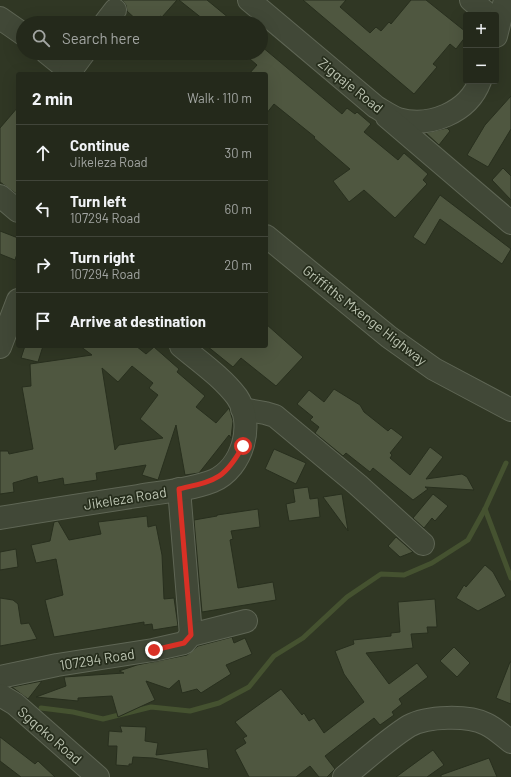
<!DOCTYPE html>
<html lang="en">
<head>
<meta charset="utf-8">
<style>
	:root { --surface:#24291b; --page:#303528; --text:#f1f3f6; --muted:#a3a6a3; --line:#41453a }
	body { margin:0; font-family:Barlow,sans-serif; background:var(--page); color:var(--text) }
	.controls { position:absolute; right:12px; top:12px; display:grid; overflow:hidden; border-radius:4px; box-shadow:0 4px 16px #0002 }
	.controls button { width:36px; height:36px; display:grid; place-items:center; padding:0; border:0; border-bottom:1px solid var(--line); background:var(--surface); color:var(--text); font:20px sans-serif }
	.stop { position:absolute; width:12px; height:12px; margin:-9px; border:3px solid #d93025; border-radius:50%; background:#fff }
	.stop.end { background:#d93025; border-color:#fff; box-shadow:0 1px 4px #0008 }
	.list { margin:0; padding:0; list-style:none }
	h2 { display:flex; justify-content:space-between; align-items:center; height:52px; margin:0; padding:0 16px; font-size:17px }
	h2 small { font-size:13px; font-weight:400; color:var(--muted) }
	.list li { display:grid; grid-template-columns:26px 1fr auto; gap:12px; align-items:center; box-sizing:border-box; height:56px; padding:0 16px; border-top:1px solid var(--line) }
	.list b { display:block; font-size:15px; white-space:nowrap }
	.list p { margin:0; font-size:13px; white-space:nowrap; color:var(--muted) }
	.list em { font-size:13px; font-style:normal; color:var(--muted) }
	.icon { flex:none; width:22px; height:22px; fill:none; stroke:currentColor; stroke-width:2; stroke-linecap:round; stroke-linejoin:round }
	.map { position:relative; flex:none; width:511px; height:777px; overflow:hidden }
	.search { position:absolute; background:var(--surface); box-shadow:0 4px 16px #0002; left:16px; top:16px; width:252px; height:44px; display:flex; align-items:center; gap:10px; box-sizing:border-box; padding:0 14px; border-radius:22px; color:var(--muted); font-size:15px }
	.panel { position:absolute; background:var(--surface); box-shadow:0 4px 16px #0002; left:16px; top:72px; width:252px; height:276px; border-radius:4px }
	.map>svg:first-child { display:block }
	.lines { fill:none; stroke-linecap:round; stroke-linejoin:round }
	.stream { stroke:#455230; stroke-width:5 }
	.building { fill:#4f5740; stroke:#282f1e; fill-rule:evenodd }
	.minor-casing { stroke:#5f6655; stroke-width:24 }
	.minor { stroke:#414837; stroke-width:22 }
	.route { stroke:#d93025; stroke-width:5 }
	.labels { text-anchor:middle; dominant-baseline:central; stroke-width:3.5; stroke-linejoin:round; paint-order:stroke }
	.street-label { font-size:14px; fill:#bcc4b2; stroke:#262d1c }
</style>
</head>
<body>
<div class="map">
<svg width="511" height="777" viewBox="0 0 511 777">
	<rect width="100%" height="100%" fill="#303724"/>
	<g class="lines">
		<!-- stream -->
		<g class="stream">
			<polyline points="485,509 511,578"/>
			<polyline points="41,708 73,712 103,719 151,707 190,711 219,703 249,687 274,656 303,638 347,597 381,574 404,575 432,563 468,540 485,509 506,463"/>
		</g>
	</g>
	<!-- building -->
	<g class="building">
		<polygon points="122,0 177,0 162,17 161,16 149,23 140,23 127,11 126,5"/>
		<polygon points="179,0 207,0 235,23 208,23"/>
		<polygon points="303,0 346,0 340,7 370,33 376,27 381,31 389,22 391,24 411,0 426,0 466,32 466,36 456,49 450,44 433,64 437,67 414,94"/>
		<polygon points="261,46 342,114 347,108 355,114 357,112 371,124 364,132 398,160 404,153 428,174 423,180 427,184 395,218 364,190 349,202 333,181 350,169 314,138 315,137 274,104 266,114 266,74 249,74 257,65 243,53 261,53"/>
		<polygon points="511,96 511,129 488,167 467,155 485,125"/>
		<polygon points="18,107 18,195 0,182 0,128"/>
		<polygon points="447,128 450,131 439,145 426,133"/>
		<polygon points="503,168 511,176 511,200 492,180"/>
		<polygon points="440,195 511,249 502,264 440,219 425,245 413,237"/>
		<polygon points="0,231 18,238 18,251 15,260 0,254"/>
		<polygon points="266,324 303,357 276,386 241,358 233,367 207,346 266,346"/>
		<polygon points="25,346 43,346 38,362 21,358"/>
		<path d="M80,346H136L146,354L154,347L179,369L177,372L205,396L196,407L216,423L229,408L233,421L231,438L229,435L199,473L185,475L176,425L158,480L142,475L146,465L96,473L97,480L64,485L63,478L38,483L37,476L13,483L14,492L0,494V451H8L9,454L33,449L22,387L31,386L30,364L92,355ZM132,366L153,383L149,388L158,395L140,419L163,438L119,445L115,450L102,368L118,382Z"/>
		<polygon points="334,389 360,405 364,412 388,431 391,428 403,437 390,453 392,455 390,458 410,475 430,447 443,457 426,479 462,474 467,477 474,490 425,487 428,489 413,500 373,468 370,472 346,453 343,456 315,433 319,427 310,420 313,417 297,404 309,390 324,402"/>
		<polygon points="274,449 306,463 296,484 265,469"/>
		<polygon points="308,487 310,499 318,498 320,517 289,521 286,504 295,502 293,489"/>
		<polygon points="342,494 348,531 323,497"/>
		<polygon points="433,494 448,506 435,521 432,518 424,528 413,518"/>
		<polygon points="258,509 260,527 231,531 233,539 230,540 238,588 273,582 276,600 202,612 194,520 217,516 217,515"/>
		<polygon points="147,516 148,527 156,525 162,555 164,599 174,598 178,626 153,630 152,624 144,625 144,622 54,637 45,600 63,595 56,559 36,563 31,545 50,541 54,522 58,521 69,540 101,534 98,522"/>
		<polygon points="396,537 413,552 400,557 388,546"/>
		<polygon points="16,549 18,567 0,570 0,552"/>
		<polygon points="485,565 493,572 506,596 478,611 456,598 464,585 466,587"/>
		<polygon points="0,598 13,600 18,604 21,624 29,623 37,639 0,646"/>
		<polygon points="435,599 437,627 427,627 428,633 411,634 413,648 366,653 389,684 417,663 428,677 399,699 402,704 392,712 394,715 380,725 374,718 325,756 335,769 327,777 319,777 310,766 296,777 249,777 235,750 246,743 243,738 247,736 235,722 281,689 302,715 304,713 309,721 314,718 324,733 364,702 344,674 335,651 354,644 353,640 391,636 391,633 400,632 398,602"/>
		<polygon points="232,637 234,643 245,638 252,654 226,665 231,674 201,693 197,689 182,693 179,680 169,689 146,681 155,700 118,717 112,696 78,698 78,701 36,697 66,686 64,677 124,673 119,671 137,665 187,655 198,646"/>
		<polygon points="454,647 470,663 457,677 440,661"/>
		<polygon points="510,662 511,662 511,704 496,698"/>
		<polygon points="42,681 28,699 12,687"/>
		<polygon points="120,726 146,727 145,741 158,743 156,755 207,749 209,769 153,758 133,757 132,764 129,764 129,766 116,765 117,746 108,746 109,731 122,732"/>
		<polygon points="0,737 35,764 38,761 55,777 21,777 0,761"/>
		<polygon points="433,750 444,765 427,777 396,777"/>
		<polygon points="489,758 497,777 441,777 441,775"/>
	</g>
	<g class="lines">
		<defs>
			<g id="minor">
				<path d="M249,0L376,107C383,111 390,116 398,119C429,128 468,113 480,81"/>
				<polyline points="471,0 489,15"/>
				<polyline points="0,18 23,34"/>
				<polyline points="105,23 115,10"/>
				<polyline points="496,36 505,0"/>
				<polyline points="47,53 73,74"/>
				<polyline points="70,72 84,53"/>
				<polyline points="387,117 511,223"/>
				<polyline points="0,196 18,211"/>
				<polyline points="266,236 389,337 434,369 511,410"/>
				<polyline points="0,347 18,300"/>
				<polyline points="242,409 265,413 275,416 358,485 423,544"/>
				<polyline points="179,489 191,635"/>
				<path d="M0,518C46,510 92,503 138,496C162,492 190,490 213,481C243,468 255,424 237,397C222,377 200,362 181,346"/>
				<polyline points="0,677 57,665 153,650 184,643 191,635 246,621"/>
				<polyline points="0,695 15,704 98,777"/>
				<path d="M344,777C364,761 388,739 409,726C427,716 468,715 486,724C495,728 503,736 511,742"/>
			</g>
		</defs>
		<!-- minor casing -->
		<use href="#minor" class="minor-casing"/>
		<!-- minor -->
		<use href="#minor" class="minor"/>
	</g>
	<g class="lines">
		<!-- route -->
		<path class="route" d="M154,650L184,643L191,635L179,489C216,480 224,480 243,446"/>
	</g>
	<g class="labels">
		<!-- street labels -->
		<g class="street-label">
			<text transform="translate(351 85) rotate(39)">Zigqaje Road</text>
			<text transform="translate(365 315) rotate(38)">Griffiths Mxenge Highway</text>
			<text transform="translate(125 498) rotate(-9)">Jikeleza Road</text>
			<text transform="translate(97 659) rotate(-9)">107294 Road</text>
			<text transform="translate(50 735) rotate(41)">Sgqoko Road</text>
		</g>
	</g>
</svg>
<div class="controls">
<button>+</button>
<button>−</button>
</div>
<div class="stop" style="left:243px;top:446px"></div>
<div class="stop end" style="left:154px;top:650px"></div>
<div class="search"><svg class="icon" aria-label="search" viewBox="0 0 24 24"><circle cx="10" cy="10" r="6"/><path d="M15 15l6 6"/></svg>Search here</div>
<section class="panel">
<h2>2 min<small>Walk · 110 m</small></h2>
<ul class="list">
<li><svg class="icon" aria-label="ahead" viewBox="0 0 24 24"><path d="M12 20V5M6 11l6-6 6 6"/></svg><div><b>Continue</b><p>Jikeleza Road</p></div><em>30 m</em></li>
<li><svg class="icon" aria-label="left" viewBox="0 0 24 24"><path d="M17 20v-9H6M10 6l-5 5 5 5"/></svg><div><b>Turn left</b><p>107294 Road</p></div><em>60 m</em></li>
<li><svg class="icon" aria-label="right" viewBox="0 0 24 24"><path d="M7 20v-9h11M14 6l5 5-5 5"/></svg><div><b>Turn right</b><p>107294 Road</p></div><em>20 m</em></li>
<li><svg class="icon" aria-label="arrive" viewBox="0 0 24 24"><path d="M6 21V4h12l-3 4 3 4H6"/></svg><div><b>Arrive at destination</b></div></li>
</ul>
</section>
</div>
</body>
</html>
